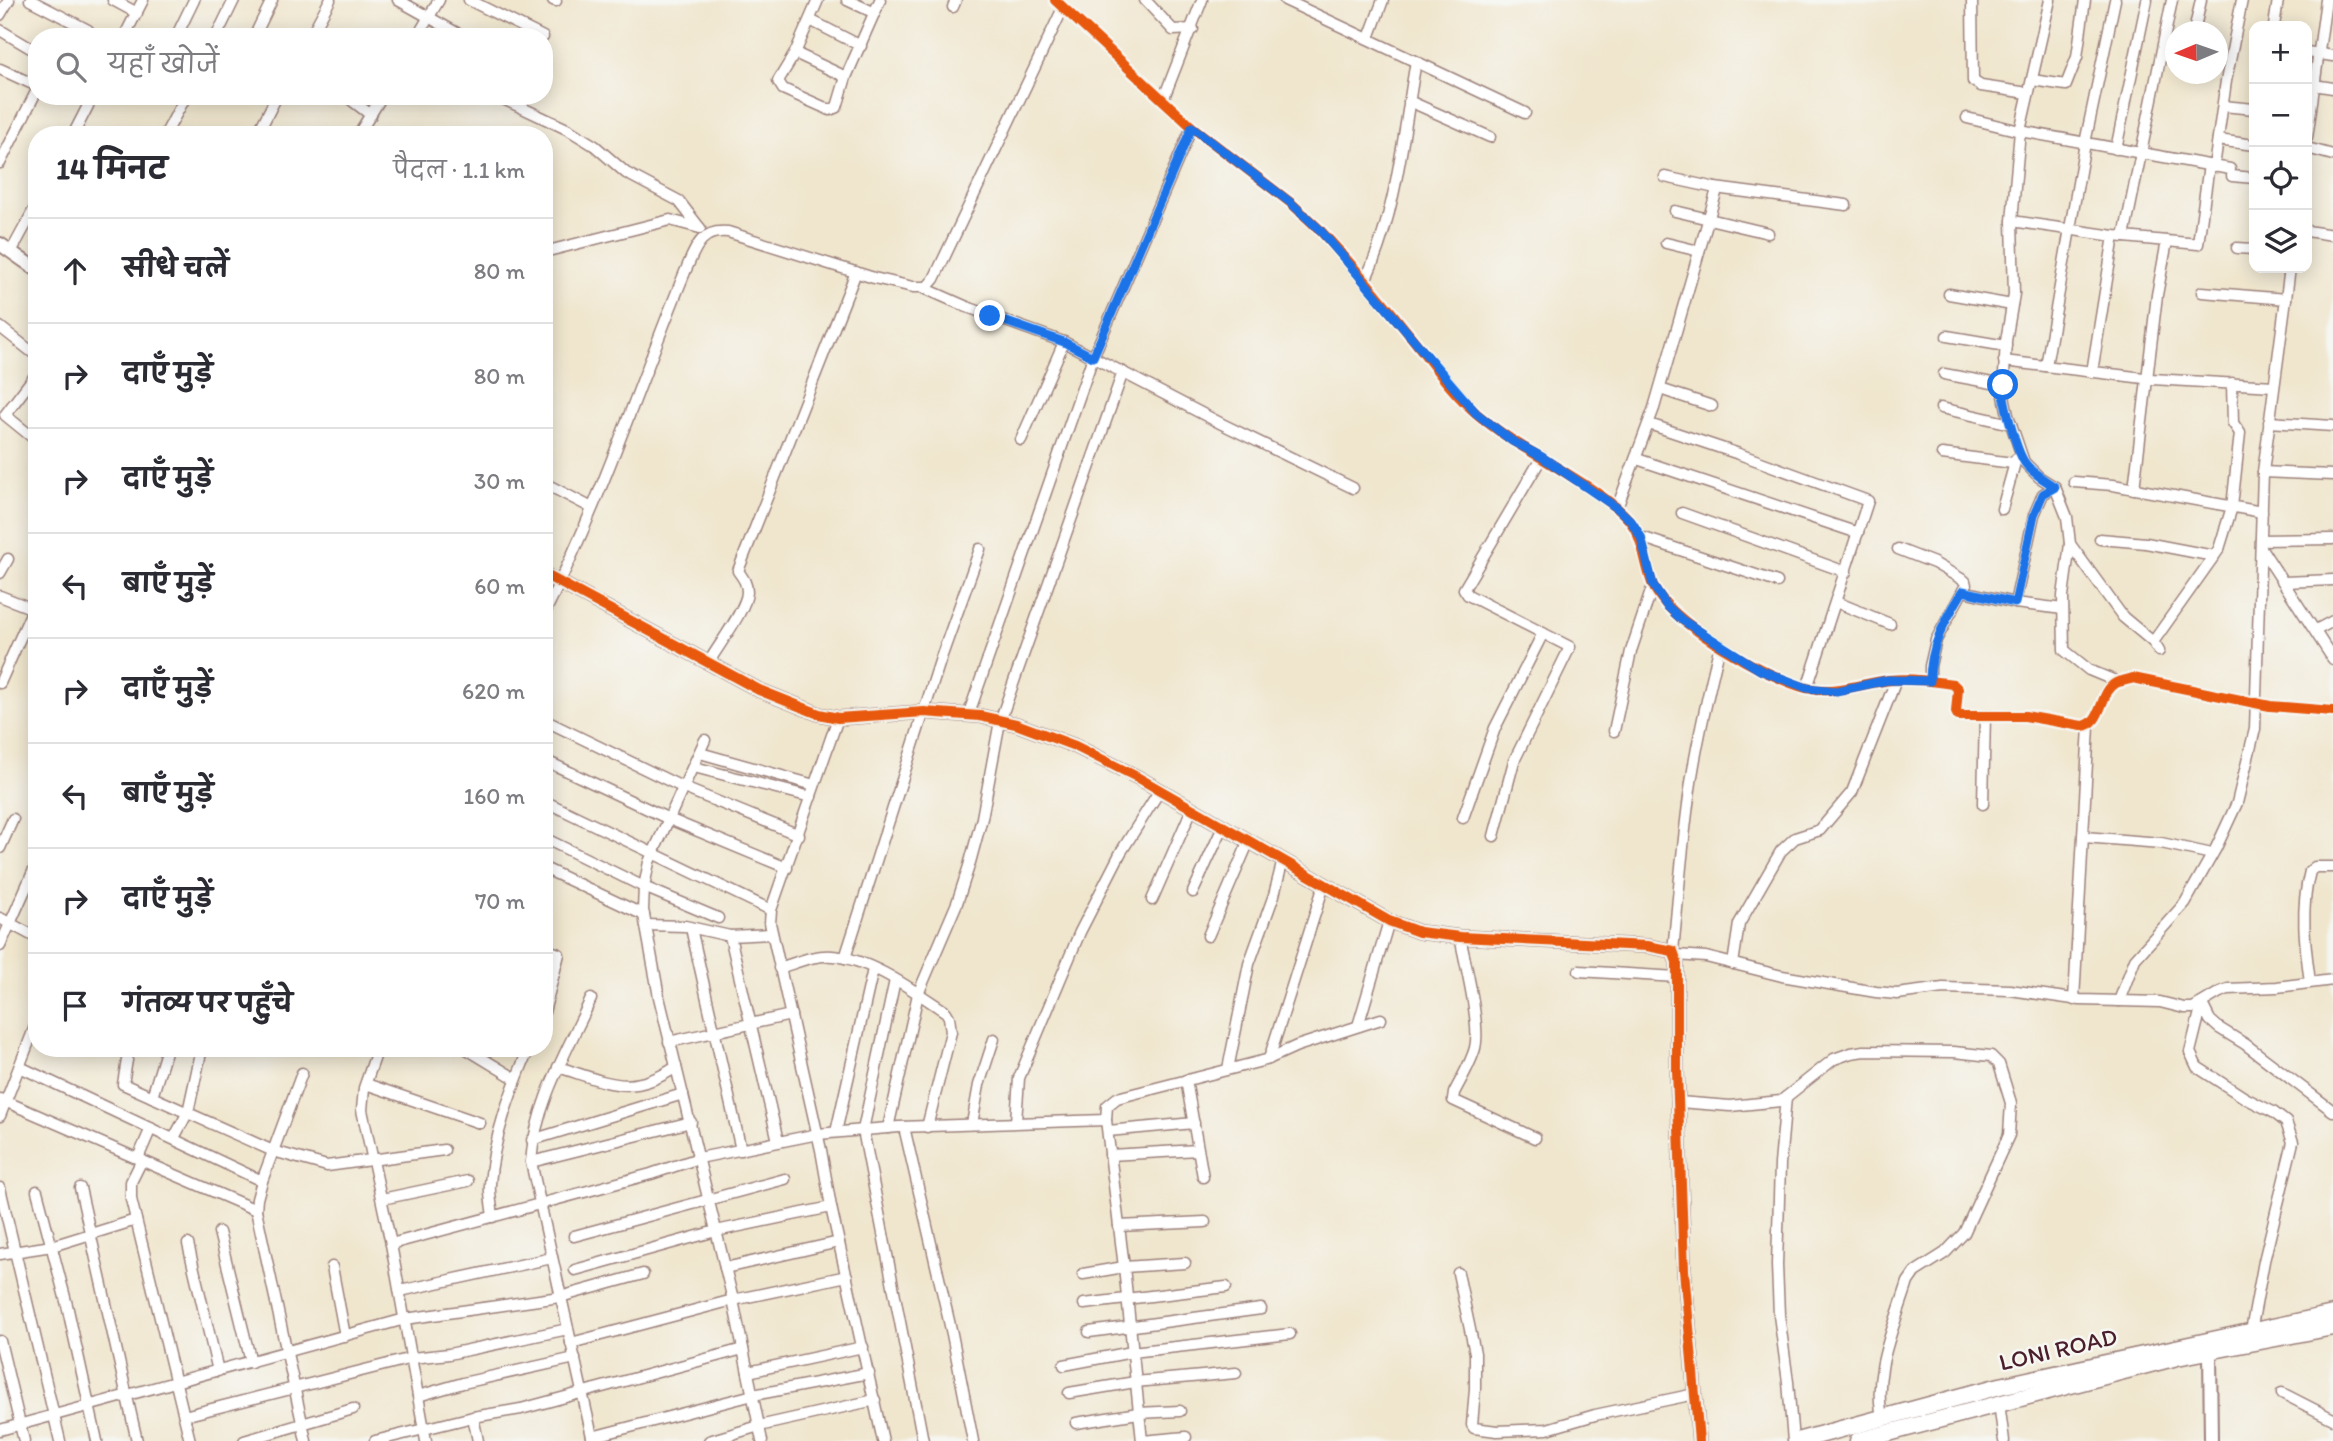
<!DOCTYPE html>
<html lang="hi">
<head>
<meta charset="utf-8">
<style>
	:root { --surface:#fff; --page:#f7f7f7; --text:#2b2b33; --muted:#7c7c81; --line:#e1e1e2 }
	body { margin:0; font-family:Itim,"Playpen Sans Deva",sans-serif; background:var(--page); color:var(--text) }
	.controls { position:absolute; right:21px; top:21px; display:grid; overflow:hidden; border-radius:14px; box-shadow:0 4px 18px #0003 }
	.controls button { width:63px; height:63px; display:grid; place-items:center; padding:0; border:0; border-bottom:2px solid var(--line); background:var(--surface); color:var(--text); font:35px sans-serif }
	.compass { position:absolute; left:2165px; top:21px; width:63px; height:63px; border-radius:50%; background:var(--surface); box-shadow:0 4px 18px #0003; rotate:268deg }
	.stop { position:absolute; width:21px; height:21px; margin:-16px; border:5px solid #1a73e8; border-radius:50%; background:#fff }
	.stop.end { background:#1a73e8; border-color:#fff; box-shadow:0 2px 7px #0008 }
	.list { margin:0; padding:0; list-style:none }
	h2 { display:flex; justify-content:space-between; align-items:center; height:91px; margin:0; padding:0 28px; font-size:30px }
	h2 small { font-size:23px; font-weight:400; color:var(--muted) }
	.list li { display:grid; grid-template-columns:46px 1fr auto; gap:21px; align-items:center; box-sizing:border-box; height:105px; padding:0 28px; border-top:2px solid var(--line) }
	.list b { display:block; font-size:26px; white-space:nowrap }
	.list em { font-size:23px; font-style:normal; color:var(--muted) }
	.icon { flex:none; width:38px; height:38px; fill:none; stroke:currentColor; stroke-width:2; stroke-linecap:round; stroke-linejoin:round }
	.map { position:relative; flex:none; width:2333px; height:1441px; overflow:hidden }
	.search { position:absolute; background:var(--surface); box-shadow:0 4px 18px #0003; left:28px; top:28px; width:525px; height:77px; display:flex; align-items:center; gap:18px; box-sizing:border-box; padding:0 24px; border-radius:28px; color:var(--muted); font-size:26px }
	.panel { position:absolute; background:var(--surface); box-shadow:0 4px 18px #0003; left:28px; top:126px; width:525px; height:931px; border-radius:28px }
	.map>svg:first-child { display:block }
	.lines { fill:none; stroke-linecap:round; stroke-linejoin:round }
	.minor-casing { stroke:#9d827c; stroke-width:13 }
	.tertiary-casing { stroke:#9d827c; stroke-width:16 }
	.trunk-casing { stroke:#9d827c; stroke-width:19 }
	.minor { stroke:#fff; stroke-width:10 }
	.tertiary { stroke:#fff; stroke-width:12 }
	.trunk { stroke:#fff; stroke-width:16 }
	.cycleway-casing { stroke:#f6f6f2; stroke-width:15 }
	.cycleway { stroke:#e8590c; stroke-width:10 }
	.route { stroke:#1a73e8; stroke-width:9 }
	.labels { text-anchor:middle; dominant-baseline:central; stroke-width:5; stroke-linejoin:round; paint-order:stroke }
	.street-label { font-size:24px; fill:#4a1f2b; stroke:#f6f6f2 }
</style>
</head>
<body>
<div class="map">
<svg width="2333" height="1441" viewBox="0 0 2333 1441">
	<rect width="100%" height="100%" fill="#f6f6f2"/>
	<filter id="ink" filterUnits="userSpaceOnUse"><feTurbulence type="fractalNoise" baseFrequency=".0143" numOctaves="2"/><feDisplacementMap in="SourceGraphic" scale="14" xChannelSelector="R" yChannelSelector="G"/><feConvolveMatrix kernelMatrix="1 2 1 2 8 2 1 2 1" color-interpolation-filters="sRGB"/></filter>
	<filter id="wash" filterUnits="userSpaceOnUse"><feTurbulence type="fractalNoise" baseFrequency=".00686" numOctaves="4" result="noise"/><feDisplacementMap in="SourceGraphic" scale="28" xChannelSelector="R" yChannelSelector="G"/><feGaussianBlur stdDeviation="1.57" result="paint"/><feColorMatrix in="noise" values="0 0 0 0 0 0 0 0 0 0 0 0 0 0 0 0 0 1.4 0 .05"/><feComposite in="paint" operator="in"/></filter>
	<g filter="url(#wash)">
		<rect width="100%" height="100%" fill="#f0e6ce"/>
	</g>
	<g filter="url(#ink)">
		<g class="lines">
			<defs>
				<g id="minor">
					<polyline points="30,0 88,30"/>
					<polyline points="113,0 137,13"/>
					<polyline points="398,0 464,37"/>
					<polyline points="469,0 543,37"/>
					<polyline points="553,0 556,1"/>
					<polyline points="818,0 795,53 778,81 783,89 830,110 837,107 846,77 880,0"/>
					<polyline points="847,0 875,13"/>
					<path d="M1055,0L1192,127L1291,203L1319,229C1352,264 1382,300 1412,338C1432,363 1452,393 1477,414C1519,450 1575,473 1617,508C1645,531 1641,553 1652,583C1667,622 1767,678 1806,688C1835,695 1861,683 1890,680C1911,678 1932,681 1953,684L1958,689L1956,712L1958,716H2025L2082,726C2103,725 2099,692 2116,683C2120,681 2128,680 2133,678L2270,706L2333,711"/>
					<polyline points="1145,0 1173,30 1193,29"/>
					<polyline points="1285,0 1525,113"/>
					<polyline points="1972,0 1973,81 1981,86 2028,93"/>
					<polyline points="953,7 956,0"/>
					<polyline points="0,15 9,0"/>
					<polyline points="810,20 861,46"/>
					<polyline points="2274,26 2278,0"/>
					<polyline points="0,30 37,52"/>
					<polyline points="2194,32 2201,0"/>
					<polyline points="124,37 143,0"/>
					<polyline points="176,37 194,0"/>
					<polyline points="216,37 234,0"/>
					<polyline points="254,37 272,0"/>
					<polyline points="310,37 330,0"/>
					<polyline points="417,37 439,0"/>
					<polyline points="1369,38 1383,0"/>
					<polyline points="2307,52 2333,56"/>
					<polyline points="795,53 846,77"/>
					<polyline points="0,69 37,86"/>
					<polyline points="2032,80 2066,85 2077,57 2085,0"/>
					<polyline points="2307,84 2333,88"/>
					<polyline points="346,96 371,115"/>
					<polyline points="497,96 569,130 595,146 626,173 679,201 699,227"/>
					<polyline points="1163,100 1202,0"/>
					<polyline points="1409,101 1490,137"/>
					<polyline points="2223,106 2254,109"/>
					<polyline points="1967,118 2020,131 2050,0"/>
					<polyline points="73,135 93,96"/>
					<polyline points="165,135 186,96"/>
					<polyline points="257,135 277,96"/>
					<polyline points="358,135 382,96"/>
					<polyline points="2307,138 2326,0"/>
					<polyline points="2218,140 2254,145"/>
					<polyline points="2307,148 2333,155"/>
					<polyline points="2116,149 2147,0"/>
					<polyline points="0,163 37,90"/>
					<polyline points="2214,167 2226,81 2242,0"/>
					<polyline points="2232,176 2254,178"/>
					<polyline points="1715,188 1846,205"/>
					<polyline points="1675,211 1768,233"/>
					<polyline points="2012,221 2114,236 2198,244 2209,165"/>
					<polyline points="2307,231 2333,235"/>
					<polyline points="2124,237 2172,0"/>
					<polyline points="1666,243 1699,251"/>
					<polyline points="2237,248 2254,249"/>
					<polyline points="11,252 37,204"/>
					<polyline points="544,252 670,220 700,228"/>
					<path d="M1365,281C1397,212 1403,135 1416,61"/>
					<polyline points="924,288 967,307 1064,342 1222,424 1353,488"/>
					<polyline points="2202,292 2286,299"/>
					<polyline points="1949,294 2012,305"/>
					<polyline points="0,327 37,356"/>
					<polyline points="1947,336 2006,346"/>
					<polyline points="2004,361 2152,379 2274,386"/>
					<polyline points="2046,366 2085,143 2115,0"/>
					<polyline points="2092,372 2114,236"/>
					<polyline points="37,373 5,415 37,441"/>
					<polyline points="1944,374 2003,385"/>
					<polyline points="1660,389 1712,406"/>
					<polyline points="1941,408 2011,424"/>
					<polyline points="2269,422 2333,426"/>
					<polyline points="1649,424 1739,454 1868,501 1807,688"/>
					<polyline points="1021,440 1064,342"/>
					<polyline points="1942,454 2013,463"/>
					<polyline points="1637,459 1858,533"/>
					<polyline points="2263,472 2333,475"/>
					<polyline points="2074,482 2113,485 2262,512"/>
					<polyline points="544,483 592,508"/>
					<polyline points="2055,487 2067,517 2070,544 2123,617 2153,642 2159,651"/>
					<polyline points="2134,489 2157,295 2167,241"/>
					<polyline points="1617,508 1654,408 1716,193 1715,188 1711,187 1665,177"/>
					<polyline points="2002,509 2016,459"/>
					<polyline points="1682,513 1846,572"/>
					<polyline points="1641,537 1777,582"/>
					<polyline points="2100,539 2146,543 2214,556"/>
					<polyline points="2261,540 2333,539"/>
					<polyline points="2070,544 2063,596 2064,650 2089,670 2118,682"/>
					<polyline points="2261,548 2333,659"/>
					<polyline points="1898,549 1934,563 1965,581 1966,585 1936,640 1930,666 1930,681"/>
					<polyline points="0,573 8,559"/>
					<polyline points="2284,582 2333,580"/>
					<polyline points="1963,591 2015,603 2063,609"/>
					<polyline points="0,596 36,610"/>
					<polyline points="1836,602 1890,624"/>
					<polyline points="2015,603 2034,515 2043,494 2055,487 2039,477 2024,462 2008,415 2003,391 2006,341 2014,294 2012,221 2020,131 2230,169"/>
					<path d="M544,614C600,504 638,386 685,272C695,250 699,229 728,232L874,278L913,287H927L934,279L1063,8"/>
					<polyline points="2316,630 2333,621"/>
					<polyline points="2153,642 2219,549 2232,507 2240,433 2233,423 2232,383"/>
					<path d="M709,662C718,646 747,608 747,592C747,583 743,578 738,571L856,272"/>
					<polyline points="0,683 33,609"/>
					<polyline points="968,716 1093,357 1192,127"/>
					<polyline points="838,718 771,910 770,923 821,1150 831,1207 883,1441"/>
					<polyline points="544,720 684,788 799,835"/>
					<polyline points="1614,731 1631,651 1653,585"/>
					<polyline points="705,740 649,862 644,887 643,910 659,997 733,1300 762,1441"/>
					<polyline points="700,753 814,785"/>
					<polyline points="544,760 669,819 787,868"/>
					<polyline points="694,767 811,797"/>
					<polyline points="544,801 771,910"/>
					<polyline points="1983,804 1985,715"/>
					<polyline points="1463,818 1495,728 1543,633"/>
					<polyline points="1494,836 1514,761 1570,647 1468,595 1464,589 1542,457"/>
					<polyline points="2084,837 2161,843 2212,854"/>
					<polyline points="544,838 644,887 718,918"/>
					<polyline points="0,848 13,819"/>
					<polyline points="544,868 644,915"/>
					<polyline points="1193,892 1223,827"/>
					<polyline points="1152,900 1192,809"/>
					<polyline points="0,918 37,938"/>
					<polyline points="646,925 685,926 730,936 772,934"/>
					<polyline points="691,928 741,1150"/>
					<polyline points="730,936 778,1141"/>
					<polyline points="1208,936 1249,841"/>
					<path d="M1460,937C1465,962 1481,1025 1475,1048C1471,1063 1461,1079 1454,1093L1453,1100L1535,1138"/>
					<polyline points="0,946 37,863"/>
					<polyline points="544,949 559,954 544,1012"/>
					<path d="M1673,951C1679,891 1683,830 1693,770C1700,728 1710,686 1720,645"/>
					<polyline points="1676,955 1706,957 1782,976 1876,992 1897,994 1943,988 2010,990 2080,1000 2160,1002 2184,1008 2193,1008 2220,992 2228,989 2277,987 2333,980"/>
					<polyline points="845,958 941,658 980,549"/>
					<polyline points="1733,964 1739,924 1781,851 1795,838 1820,830 1852,792 1896,680"/>
					<path d="M779,968C796,963 815,954 833,956C871,959 914,991 946,1012L949,1017L951,1032L927,1127"/>
					<polyline points="1579,971 1677,977"/>
					<polyline points="895,980 863,1130 923,1441"/>
					<path d="M2310,982C2305,945 2300,909 2310,871L2315,867H2333"/>
					<path d="M591,999C567,1051 535,1104 531,1162L593,1441"/>
					<polyline points="2074,1000 2089,726"/>
					<polyline points="2119,1001 2135,959 2185,903 2216,848 2237,803 2255,729 2263,472 2290,268"/>
					<polyline points="1358,1026 1389,921"/>
					<polyline points="669,1042 791,1015"/>
					<polyline points="129,1048 123,1084 273,1151 327,1166 444,1150"/>
					<polyline points="378,1048 364,1088 362,1110 391,1244 426,1441"/>
					<polyline points="465,1048 516,1079"/>
					<polyline points="1269,1059 1324,885"/>
					<polyline points="20,1067 262,1181"/>
					<path d="M558,1067C607,1082 630,1098 676,1067"/>
					<polyline points="1228,1069 1249,964 1274,895 1283,860"/>
					<polyline points="302,1073 262,1181 257,1199 256,1210 306,1441"/>
					<polyline points="1186,1080 1203,1177"/>
					<polyline points="366,1084 480,1123"/>
					<polyline points="152,1097 167,1048"/>
					<polyline points="1786,1097 1780,1164 1777,1265 1779,1315 1788,1382 1793,1441"/>
					<polyline points="0,1099 256,1210"/>
					<path d="M1679,1102L1730,1106L1781,1101L1834,1059L1851,1053L1864,1051L1954,1052L1991,1056L1999,1064L2011,1103L2009,1135L1964,1233L1945,1253L1915,1272L1908,1282C1894,1328 1871,1373 1883,1421"/>
					<polyline points="0,1116 37,1021"/>
					<polyline points="1016,1122 1019,1078 1080,932 1121,852 1160,790"/>
					<polyline points="972,1124 979,1085 994,1039"/>
					<polyline points="904,1127 952,1334 973,1441"/>
					<polyline points="888,1128 918,994 957,903 969,866 982,818 1000,721 1123,372"/>
					<polyline points="1108,1131 1194,1123"/>
					<polyline points="836,1132 873,969"/>
					<polyline points="174,1138 188,1112 202,1048"/>
					<polyline points="532,1140 683,1094"/>
					<polyline points="1110,1155 1198,1150"/>
					<polyline points="138,1158 151,1128"/>
					<polyline points="142,1160 131,1182 131,1199 190,1441"/>
					<polyline points="531,1162 691,1122"/>
					<polyline points="0,1188 60,1441"/>
					<polyline points="80,1188 137,1441"/>
					<polyline points="37,1191 67,1305 97,1441"/>
					<polyline points="382,1199 468,1181"/>
					<path d="M493,1217C492,1206 489,1195 490,1184C493,1138 511,1091 529,1048"/>
					<polyline points="1119,1226 1205,1222"/>
					<polyline points="219,1232 251,1362"/>
					<polyline points="574,1236 785,1179"/>
					<polyline points="188,1244 218,1371"/>
					<polyline points="391,1244 651,1174 699,1158 818,1134 899,1127 1106,1120"/>
					<polyline points="0,1254 52,1246 136,1220"/>
					<polyline points="332,1267 345,1336"/>
					<polyline points="725,1268 839,1242"/>
					<polyline points="575,1270 716,1231 831,1207"/>
					<polyline points="1458,1273 1475,1353 1475,1389 1472,1425 1474,1428 1497,1431 1547,1429 1595,1415 1695,1394"/>
					<polyline points="1083,1274 1124,1267 1185,1263"/>
					<polyline points="400,1291 552,1258"/>
					<polyline points="1084,1304 1226,1287"/>
					<polyline points="2251,1331 2264,1261 2293,1142 2286,1122 2273,1112 2245,1098 2197,1067 2190,1052 2202,1004 2210,1020 2219,1028 2245,1044 2333,1111"/>
					<polyline points="1089,1332 1261,1309"/>
					<polyline points="0,1341 24,1441"/>
					<polyline points="571,1343 733,1300 847,1276"/>
					<polyline points="1064,1365 1132,1352 1290,1334"/>
					<polyline points="748,1372 863,1347"/>
					<polyline points="1069,1393 1135,1382 1236,1373"/>
					<polyline points="2282,1393 2333,1419"/>
					<polyline points="418,1396 463,1383 575,1358"/>
					<polyline points="1999,1403 2004,1441"/>
					<polyline points="184,1416 412,1358 449,1354 568,1329"/>
					<polyline points="473,1417 478,1441"/>
					<polyline points="1076,1423 1138,1413 1180,1411"/>
					<polyline points="0,1430 405,1319 560,1297 643,1274"/>
					<polyline points="592,1437 753,1395 869,1373"/>
					<polyline points="244,1441 353,1409"/>
					<polyline points="375,1441 473,1417 521,1409 743,1349"/>
					<polyline points="709,1441 759,1426 875,1400"/>
					<polyline points="1142,1441 1124,1267 1106,1120 1107,1106 1117,1098 1266,1060 1297,1046 1381,1019"/>
					<polyline points="1142,1441 1186,1437"/>
				</g>
				<g id="tertiary">
					<polyline points="0,244 37,270"/>
					<polyline points="544,574 759,690 819,714 838,718 924,712 980,716 1016,724 1075,746 1137,777 1389,921 1419,932 1460,937 1647,946 1673,951 1677,962 1677,1070 1684,1270 1699,1441"/>
					<polyline points="2210,1351 2211,1441"/>
				</g>
				<g id="trunk">
					<polyline points="1797,1441 2000,1386 2333,1314"/>
					<polyline points="1858,1441 2177,1357 2333,1327"/>
				</g>
			</defs>
			<!-- minor casing -->
			<use href="#minor" class="minor-casing"/>
			<!-- tertiary casing -->
			<use href="#tertiary" class="tertiary-casing"/>
			<!-- trunk casing -->
			<use href="#trunk" class="trunk-casing"/>
			<!-- minor -->
			<use href="#minor" class="minor"/>
			<!-- tertiary -->
			<use href="#tertiary" class="tertiary"/>
			<!-- trunk -->
			<use href="#trunk" class="trunk"/>
			<defs>
				<g id="cycleway">
					<path d="M1055,0L1192,127L1291,203L1319,229C1352,264 1382,300 1412,338C1432,363 1452,393 1477,414C1519,450 1575,473 1617,508C1645,531 1641,553 1652,583C1667,622 1767,678 1806,688C1835,695 1861,683 1890,680C1911,678 1932,681 1953,684L1958,689L1956,712L1958,716H2025L2082,726C2103,725 2099,692 2116,683C2120,681 2128,680 2133,678L2270,706L2333,711"/>
					<polyline points="544,574 759,690 819,714 838,718 924,712 980,716 1016,724 1075,746 1137,777 1389,921 1419,932 1460,937 1647,946 1673,951 1677,962 1677,1070 1684,1270 1699,1441"/>
				</g>
			</defs>
			<!-- cycleway casing -->
			<use href="#cycleway" class="cycleway-casing"/>
			<!-- cycleway -->
			<use href="#cycleway" class="cycleway"/>
		</g>
	</g>
	<g class="lines" filter="url(#ink)">
		<!-- route -->
		<path class="route" d="M990,316L1064,342L1093,357L1192,127L1291,203L1319,229L1476,413L1512,441L1542,457L1617,508L1631,521L1641,537L1653,585L1666,605L1682,620L1760,670L1807,688L1836,691L1888,680L1930,681C1930,645 1945,621 1963,591L2015,603L2034,515L2043,494L2055,487C2045,480 2033,474 2025,463C2016,450 2003,401 2003,385"/>
	</g>
	<g class="labels">
		<!-- street labels -->
		<g class="street-label">
			<text transform="translate(2058 1349) rotate(-13)">LONI ROAD</text>
		</g>
	</g>
</svg>
<div class="controls">
<button>+</button>
<button>−</button>
<button><svg class="icon" aria-label="locate" viewBox="0 0 24 24"><circle cx="12" cy="12" r="6"/><path d="M12 2v4M12 18v4M2 12h4M18 12h4"/></svg></button>
<button><svg class="icon" aria-label="layers" viewBox="0 0 24 24"><path d="M12 4l9 5-9 5-9-5zM3 14l9 5 9-5"/></svg></button>
</div>
<svg class="compass" viewBox="-18 -18 36 36"><path d="M0-13l5 13h-10z" fill="#e53935"/><path d="M0 13l5-13h-10z" fill="#7c7c81"/></svg>
<div class="stop" style="left:2003px;top:385px"></div>
<div class="stop end" style="left:990px;top:316px"></div>
<div class="search"><svg class="icon" aria-label="search" viewBox="0 0 24 24"><circle cx="10" cy="10" r="6"/><path d="M15 15l6 6"/></svg>यहाँ खोजें</div>
<section class="panel">
<h2>14 मिनट<small>पैदल · 1.1 km</small></h2>
<ul class="list">
<li><svg class="icon" aria-label="ahead" viewBox="0 0 24 24"><path d="M12 20V5M6 11l6-6 6 6"/></svg><div><b>सीधे चलें</b></div><em>80 m</em></li>
<li><svg class="icon" aria-label="right" viewBox="0 0 24 24"><path d="M7 20v-9h11M14 6l5 5-5 5"/></svg><div><b>दाएँ मुड़ें</b></div><em>80 m</em></li>
<li><svg class="icon" aria-label="right" viewBox="0 0 24 24"><path d="M7 20v-9h11M14 6l5 5-5 5"/></svg><div><b>दाएँ मुड़ें</b></div><em>30 m</em></li>
<li><svg class="icon" aria-label="left" viewBox="0 0 24 24"><path d="M17 20v-9H6M10 6l-5 5 5 5"/></svg><div><b>बाएँ मुड़ें</b></div><em>60 m</em></li>
<li><svg class="icon" aria-label="right" viewBox="0 0 24 24"><path d="M7 20v-9h11M14 6l5 5-5 5"/></svg><div><b>दाएँ मुड़ें</b></div><em>620 m</em></li>
<li><svg class="icon" aria-label="left" viewBox="0 0 24 24"><path d="M17 20v-9H6M10 6l-5 5 5 5"/></svg><div><b>बाएँ मुड़ें</b></div><em>160 m</em></li>
<li><svg class="icon" aria-label="right" viewBox="0 0 24 24"><path d="M7 20v-9h11M14 6l5 5-5 5"/></svg><div><b>दाएँ मुड़ें</b></div><em>70 m</em></li>
<li><svg class="icon" aria-label="arrive" viewBox="0 0 24 24"><path d="M6 21V4h12l-3 4 3 4H6"/></svg><div><b>गंतव्य पर पहुँचे</b></div></li>
</ul>
</section>
</div>
</body>
</html>
